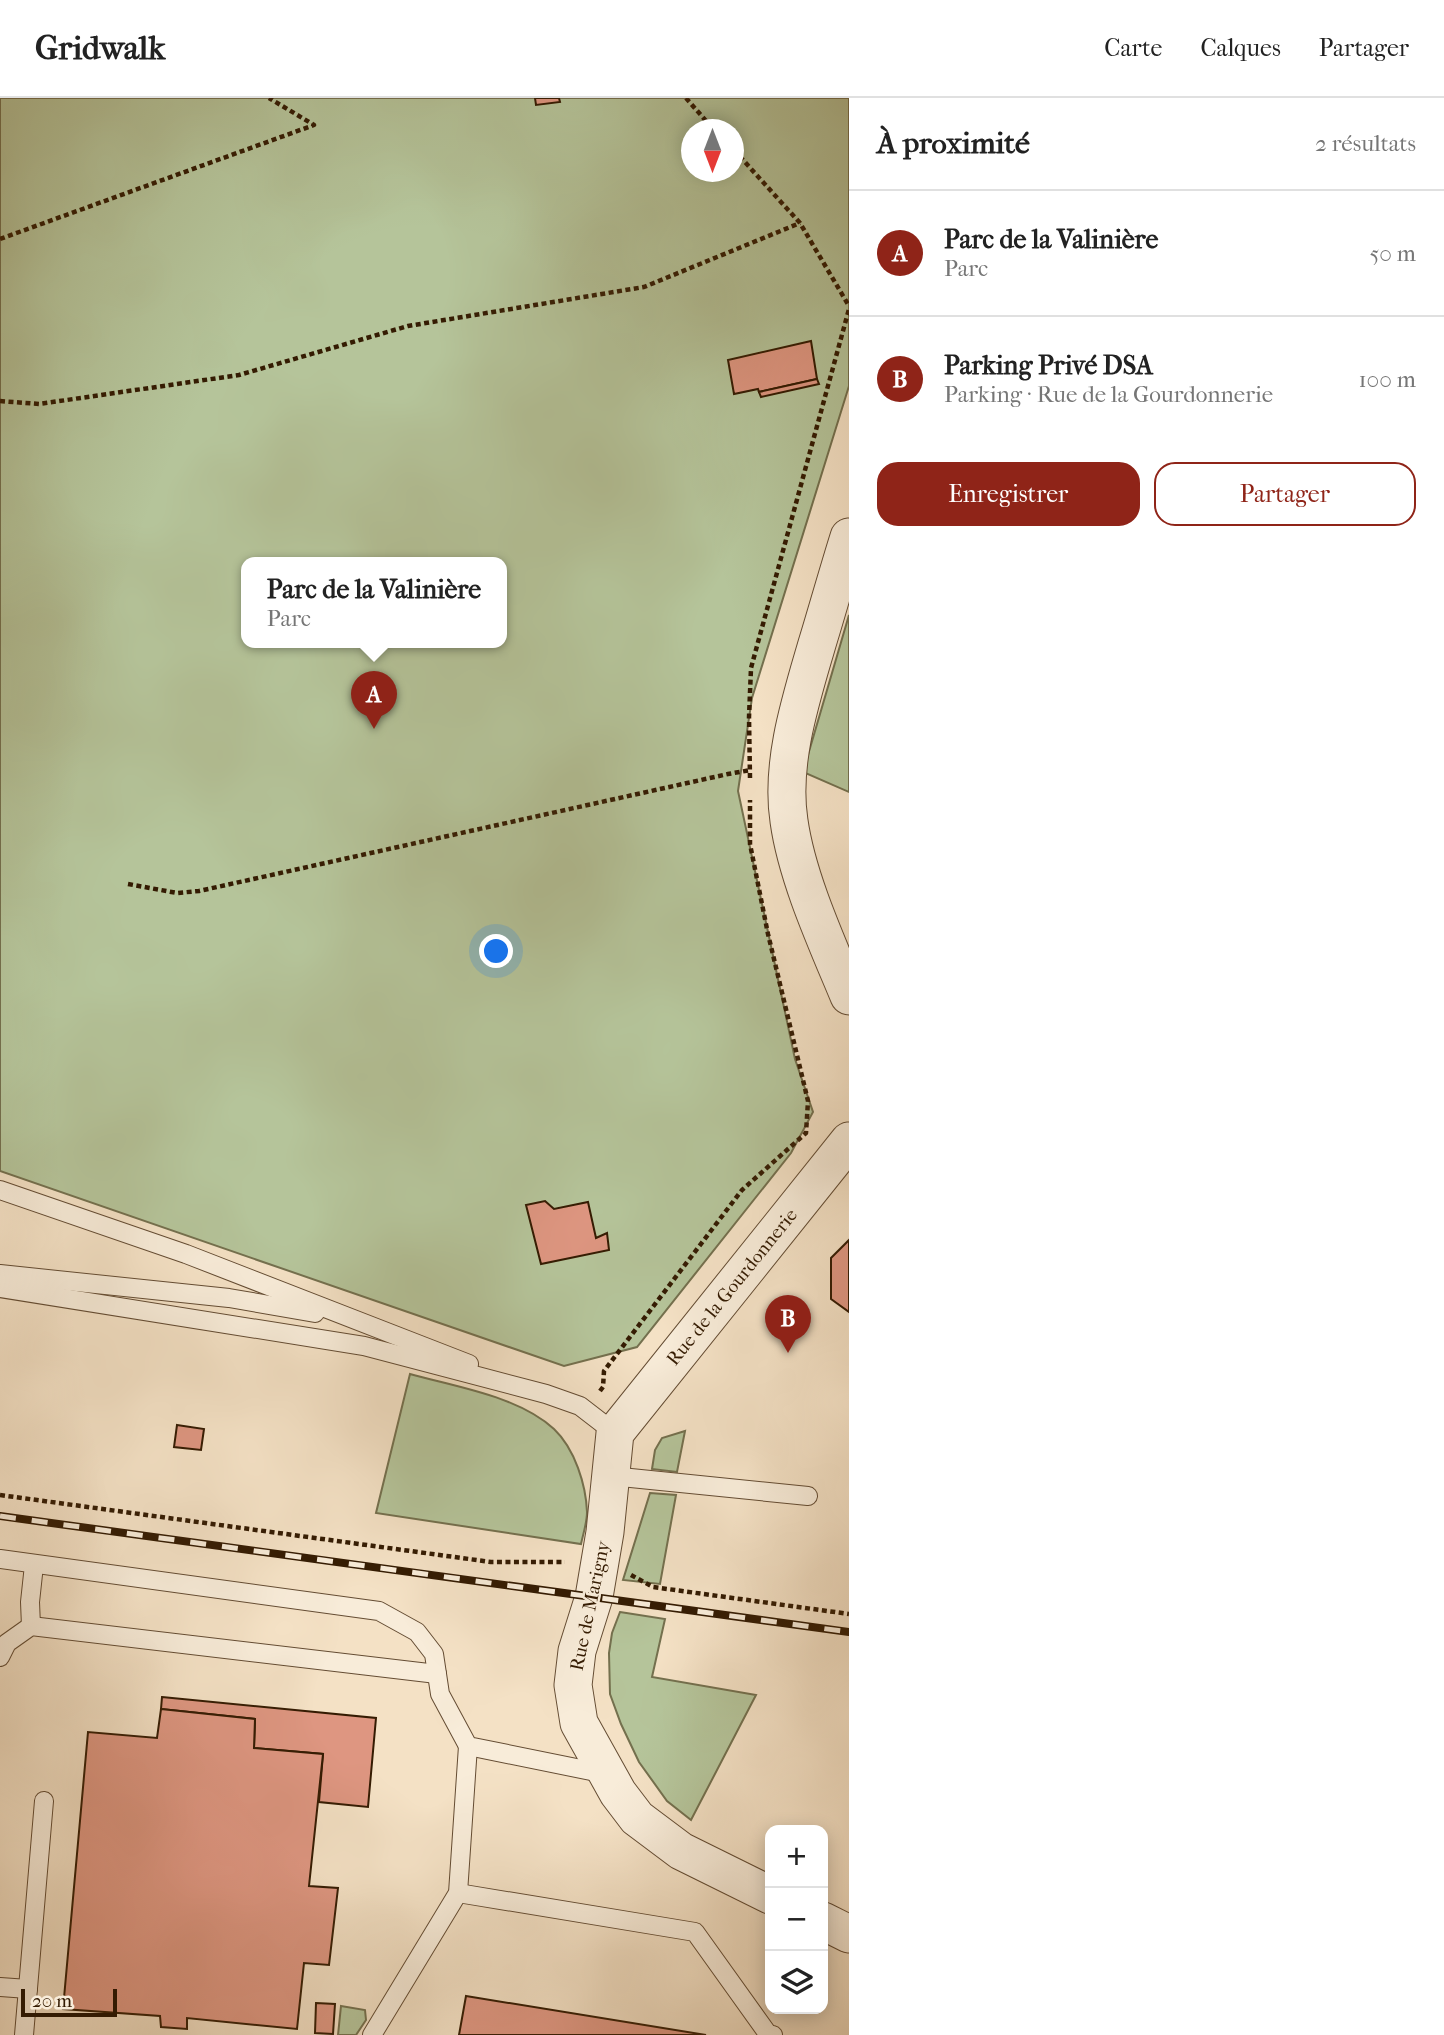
<!DOCTYPE html>
<html lang="fr">
<head>
<meta charset="utf-8">
<style>
	:root { --surface:#fff; --page:#f6f6f6; --text:#222; --muted:#767676; --line:#e0e0e0; --accent:#8f2418 }
	body { margin:0; font-family:"IM FELL French Canon",serif; background:var(--page); color:var(--text) }
	.controls { position:absolute; right:21px; bottom:21px; display:grid; overflow:hidden; border-radius:14px; box-shadow:0 4px 18px #0003 }
	.controls button { width:63px; height:63px; display:grid; place-items:center; padding:0; border:0; border-bottom:2px solid var(--line); background:var(--surface); color:var(--text); font:35px sans-serif }
	.compass { position:absolute; left:681px; top:21px; width:63px; height:63px; border-radius:50%; background:var(--surface); box-shadow:0 4px 18px #0003; rotate:180deg }
	.scale { position:absolute; left:21px; bottom:18px; width:96px; box-sizing:border-box; padding-left:7px; border:4px solid #341b02; border-top:0; font-size:19px; line-height:24px; white-space:nowrap; color:#341b02; -webkit-text-stroke:5px #f8ecd9; paint-order:stroke }
	.you { position:absolute; left:497px; top:854px; width:24px; height:24px; margin:-18px; border:5px solid #fff; border-radius:50%; background:#1a73e8; box-shadow:0 0 0 10px #1a73e833 }
	.badge { display:grid; place-items:center; width:46px; height:46px; border-radius:50%; background:var(--accent); color:#fff; font-size:23px; font-weight:700 }
	.pin { position:absolute; translate:-50% -58px; filter:drop-shadow(0 2px 4px #0008) }
	.pin::after { content:''; position:absolute; top:37px; width:24px; height:21px; background:inherit; clip-path:polygon(0 0,100% 0,50% 100%) }
	.popup { position:absolute; left:241px; top:459px; width:266px; height:91px; box-sizing:border-box; display:grid; place-content:center; border-radius:14px; background:var(--surface); filter:drop-shadow(0 2px 5px #0005); font-size:23px; white-space:nowrap; color:var(--muted) }
	.popup b { font-size:26px; color:var(--text) }
	.popup::after { content:''; position:absolute; left:50%; top:100%; margin-left:-14px; border:14px solid transparent; border-top-color:var(--surface) }
	.list { margin:0; padding:0; list-style:none }
	h2 { display:flex; justify-content:space-between; align-items:center; height:91px; margin:0; padding:0 28px; font-size:30px }
	h2 small { font-size:23px; font-weight:400; color:var(--muted) }
	.list li { display:grid; grid-template-columns:46px 1fr auto; gap:21px; align-items:center; box-sizing:border-box; height:126px; padding:0 28px; border-top:2px solid var(--line) }
	.list b { display:block; font-size:26px; white-space:nowrap }
	.list p { margin:0; font-size:23px; white-space:nowrap; color:var(--muted) }
	.list em { font-size:23px; font-style:normal; color:var(--muted) }
	.actions { display:flex; gap:14px; padding:21px 28px }
	.actions a { flex:1; padding:16px 0; border:2px solid var(--accent); border-radius:21px; text-align:center; font-size:24px; color:var(--accent) }
	.actions .main { background:var(--accent); color:#fff }
	.icon { flex:none; width:38px; height:38px; fill:none; stroke:currentColor; stroke-width:2; stroke-linecap:round; stroke-linejoin:round }
	.map { position:relative; flex:none; width:849px; height:1937px; overflow:hidden }
	header { display:flex; align-items:center; gap:42px; box-sizing:border-box; height:98px; padding:0 35px; background:var(--surface); border-bottom:2px solid var(--line) }
	header strong { font-size:33px }
	nav { display:flex; gap:38px; margin-inline-start:auto; font-size:24px }
	main { display:flex }
	aside { flex:1; background:var(--surface) }
	.map>svg:first-child { display:block }
	.green { fill:#b5c49a; stroke:#74704e; stroke-width:2; fill-rule:evenodd }
	.building { fill:#de9681; stroke:#341b02; stroke-width:2 }
	.lines { fill:none; stroke-linecap:round; stroke-linejoin:round }
	.lane-casing { stroke:#644c33; stroke-width:20 }
	.street-casing { stroke:#644c33; stroke-width:39 }
	.path { stroke:#341b02; stroke-width:4.5; stroke-dasharray:5 3.5; stroke-linecap:butt }
	.lane { stroke:#f8ecd9; stroke-width:18 }
	.street { stroke:#f8ecd9; stroke-width:37 }
	.rail-casing { stroke:#341b02; stroke-width:8 }
	.rail { stroke:#f8ecd9; stroke-width:5; stroke-dasharray:16; stroke-linecap:butt }
	.labels { text-anchor:middle; dominant-baseline:central; stroke-width:5; stroke-linejoin:round; paint-order:stroke }
	.street-label { font-size:19px; fill:#341b02; stroke:#f8ecd9 }
</style>
</head>
<body>
<header>
<strong>Gridwalk</strong>
<nav><a>Carte</a><a>Calques</a><a>Partager</a></nav>
</header>
<main>
<div class="map">
<svg width="849" height="1937" viewBox="0 0 849 1937">
	<rect width="100%" height="100%" fill="#f4e1c5"/>
	<filter id="stains"><feTurbulence type="fractalNoise" baseFrequency=".00286" numOctaves="4"/><feColorMatrix values="0 0 0 0 .2 0 0 0 0 .09 0 0 0 0 .02 0 0 0 .5 -.17"/></filter>
	<radialGradient id="worn" r=".72"><stop offset=".6" stop-color="#630" stop-opacity="0"/><stop offset="1" stop-color="#630" stop-opacity=".3"/></radialGradient>
	<!-- green -->
	<g class="green">
		<path d="M0,0H849V288L752,600L738,693L795,961L813,1014L791,1055L637,1249L564,1268L0,1073ZM692,32H734V74H692ZM246,465H502V545H246Z"/>
		<polygon points="849,517 849,694 803,674"/>
		<path d="M410,1276C456,1289 518,1298 554,1331C575,1351 586,1387 587,1414C587,1425 583,1436 581,1446L376,1415Z"/>
		<polygon points="685,1333 677,1374 652,1371 655,1352 662,1340"/>
		<polygon points="650,1395 676,1397 660,1486 623,1482"/>
		<polygon points="620,1514 665,1521 652,1579 756,1597 691,1722 667,1703 639,1664 621,1626 610,1596 609,1555 612,1535"/>
		<polygon points="341,1908 365,1912 366,1922 356,1937 338,1937"/>
	</g>
	<!-- building -->
	<g class="building">
		<polygon points="535,0 559,0 560,4 536,7"/>
		<polygon points="811,243 817,281 759,294 758,291 734,296 728,262"/>
		<polygon points="817,281 819,286 761,299 759,294"/>
		<polygon points="545,1103 554,1111 588,1104 596,1140 607,1135 609,1152 541,1166 526,1107"/>
		<polygon points="849,1142 849,1214 831,1201 831,1160"/>
		<polygon points="177,1327 204,1331 201,1352 174,1349"/>
		<polygon points="162,1599 376,1620 368,1709 319,1704 323,1656 254,1650 255,1621 161,1611"/>
		<polygon points="161,1611 255,1621 254,1650 323,1656 309,1788 338,1790 329,1867 304,1865 297,1931 187,1920 187,1931 161,1929 160,1918 63,1911 88,1634 157,1640"/>
		<polygon points="466,1898 706,1937 459,1937"/>
		<polygon points="316,1905 335,1906 333,1936 315,1935"/>
	</g>
	<g class="lines">
		<defs>
			<g id="lane">
				<polyline points="0,1092 186,1156 469,1266"/>
				<polyline points="0,1176 229,1200 315,1215"/>
				<polyline points="0,1190 364,1248 546,1296 580,1308 615,1335"/>
				<polyline points="611,1378 808,1398"/>
				<polyline points="0,1461 379,1513 417,1534 434,1556 440,1596 468,1648 606,1676"/>
				<polyline points="31,1528 30,1504 34,1467"/>
				<polyline points="0,1559 7,1545 31,1528 437,1576"/>
				<polyline points="458,1795 695,1834 768,1936 773,1937"/>
				<polyline points="0,1889 28,1891"/>
				<polyline points="24,1937 44,1703"/>
				<polyline points="372,1937 458,1795 468,1648"/>
			</g>
			<g id="street">
				<path d="M849,439C838,474 828,510 817,546C801,601 780,665 789,723C797,780 827,845 849,898"/>
				<polyline points="770,1797 681,1753 637,1720 618,1695 579,1625 573,1587 577,1553 594,1499 605,1434 615,1335 849,1043"/>
				<polyline points="823,1823 849,1836"/>
			</g>
		</defs>
		<!-- lane casing -->
		<use href="#lane" class="lane-casing"/>
		<!-- street casing -->
		<use href="#street" class="street-casing"/>
		<!-- path -->
		<g class="path">
			<polyline points="686,0 714,32"/>
			<polyline points="734,52 800,125 849,208"/>
			<polyline points="0,141 314,27 269,0"/>
			<polyline points="0,303 39,306 239,277 408,228 644,189 800,125"/>
			<polyline points="750,680 749,619 751,570 849,211"/>
			<polyline points="128,786 177,795 199,793 728,676 751,672"/>
			<polyline points="600,1293 603,1289 604,1273 742,1092 806,1035 808,1003 768,836 750,746 750,702"/>
			<polyline points="0,1397 491,1464 565,1464"/>
			<polyline points="631,1477 653,1489 849,1516"/>
		</g>
		<!-- lane -->
		<use href="#lane" class="lane"/>
		<!-- street -->
		<use href="#street" class="street"/>
		<defs>
			<polyline id="rail" points="0,1418 849,1534"/>
		</defs>
		<!-- rail casing -->
		<use href="#rail" class="rail-casing"/>
		<!-- rail -->
		<use href="#rail" class="rail"/>
	</g>
	<g class="labels">
		<!-- street labels -->
		<g class="street-label">
			<text transform="translate(732 1189) rotate(-51)">Rue de la Gourdonnerie</text>
			<text transform="translate(590 1508) rotate(-78)">Rue de Marigny</text>
		</g>
	</g>
	<rect width="100%" height="100%" filter="url(#stains)"/>
	<rect width="100%" height="100%" fill="url(#worn)"/>
</svg>
<div class="controls">
<button>+</button>
<button>−</button>
<button><svg class="icon" aria-label="layers" viewBox="0 0 24 24"><path d="M12 4l9 5-9 5-9-5zM3 14l9 5 9-5"/></svg></button>
</div>
<svg class="compass" viewBox="-18 -18 36 36"><path d="M0-13l5 13h-10z" fill="#e53935"/><path d="M0 13l5-13h-10z" fill="#767676"/></svg>
<div class="scale">20 m</div>
<div class="you"></div>
<div class="pin badge" style="left:374px;top:631px">A</div>
<div class="popup"><b>Parc de la Valinière</b>Parc</div>
<div class="pin badge" style="left:788px;top:1255px">B</div>
</div>
<aside>
<h2>À proximité<small>2 résultats</small></h2>
<ul class="list">
<li><span class="badge">A</span><div><b>Parc de la Valinière</b><p>Parc</p></div><em>50 m</em></li>
<li><span class="badge">B</span><div><b>Parking Privé DSA</b><p>Parking · Rue de la Gourdonnerie</p></div><em>100 m</em></li>
</ul>
<div class="actions"><a class="main">Enregistrer</a><a>Partager</a></div>
</aside>
</main>
</body>
</html>
